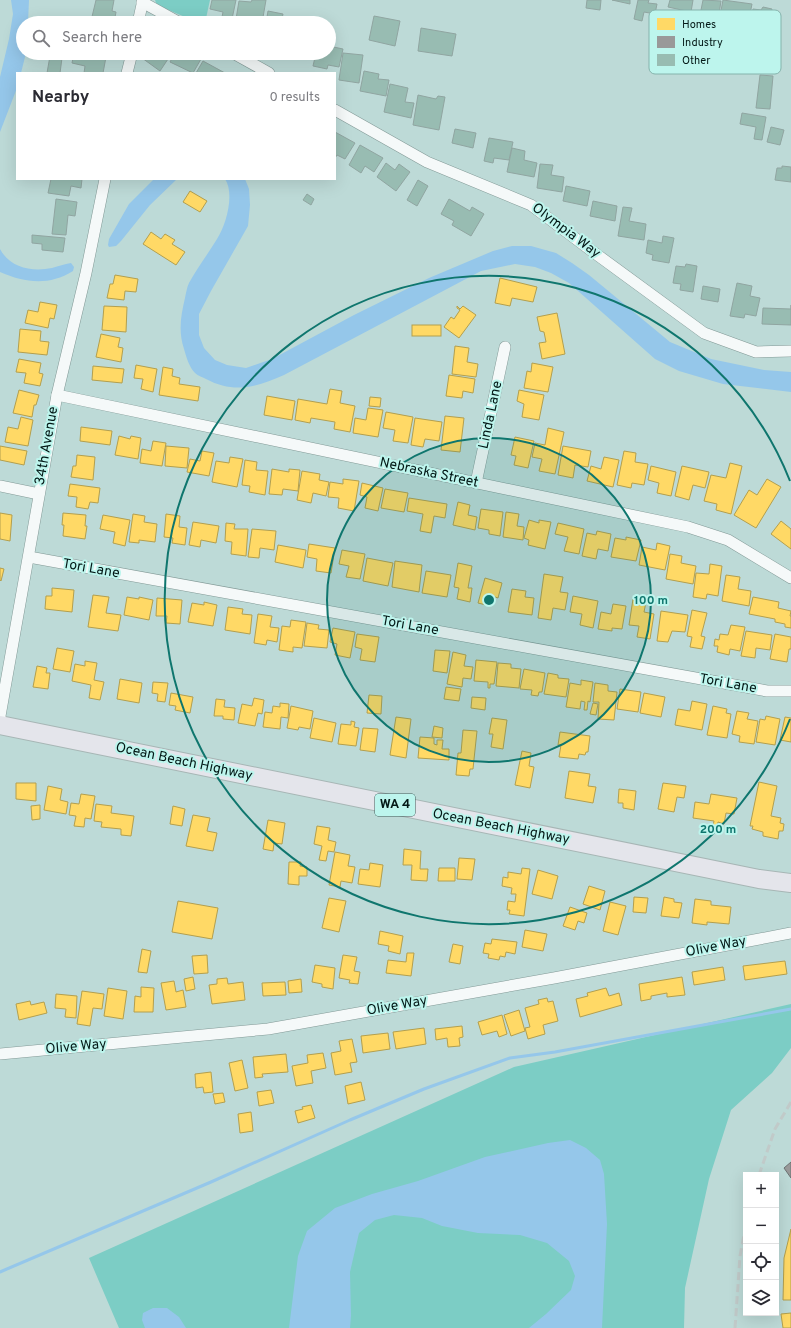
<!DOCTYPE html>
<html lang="en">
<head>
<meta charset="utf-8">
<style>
	:root { --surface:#fff; --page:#f2f2f3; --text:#2b2b33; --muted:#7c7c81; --line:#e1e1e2 }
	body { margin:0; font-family:Overpass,sans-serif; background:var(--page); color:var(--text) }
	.controls { position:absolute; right:12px; bottom:12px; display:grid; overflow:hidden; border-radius:0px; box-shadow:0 4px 16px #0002 }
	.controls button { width:36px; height:36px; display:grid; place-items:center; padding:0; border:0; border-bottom:1px solid var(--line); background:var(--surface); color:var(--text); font:20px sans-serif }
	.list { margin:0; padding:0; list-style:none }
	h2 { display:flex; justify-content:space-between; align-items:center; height:52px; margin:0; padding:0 16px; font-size:17px }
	h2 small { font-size:13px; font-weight:400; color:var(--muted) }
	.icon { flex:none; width:22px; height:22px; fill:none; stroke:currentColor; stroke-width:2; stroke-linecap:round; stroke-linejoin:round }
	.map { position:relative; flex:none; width:791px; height:1328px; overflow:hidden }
	.search { position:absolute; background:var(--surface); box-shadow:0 4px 16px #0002; left:16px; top:16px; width:320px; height:44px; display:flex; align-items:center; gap:10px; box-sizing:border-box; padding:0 14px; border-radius:22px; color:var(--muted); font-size:15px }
	.panel { position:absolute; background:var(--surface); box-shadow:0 4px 16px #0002; left:16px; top:72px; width:320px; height:108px; border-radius:0px }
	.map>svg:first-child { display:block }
	.green { fill:#7ccdc5 }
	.water { fill:#95c7ea }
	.homes { fill:#ffd966; stroke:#b39f4e }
	.industry { fill:#999; stroke:#6c7272 }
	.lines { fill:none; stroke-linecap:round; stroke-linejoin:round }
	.stream { stroke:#95c7ea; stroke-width:3 }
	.building { fill:#98bcb2; stroke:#90a5a1 }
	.street-casing { stroke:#829996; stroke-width:12 }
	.primary-casing { stroke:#a7b6b5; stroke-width:20 }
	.street { stroke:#f5f9f9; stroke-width:11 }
	.primary { stroke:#e4e5eb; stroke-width:18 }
	.rail { stroke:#c1cac9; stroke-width:3; stroke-dasharray:8 4; stroke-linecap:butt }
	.ring { fill:none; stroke:#0f766e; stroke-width:2 }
	.labels { text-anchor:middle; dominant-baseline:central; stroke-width:4; stroke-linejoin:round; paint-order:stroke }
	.shield { fill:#bdf5ed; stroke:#3b5a56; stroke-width:1 }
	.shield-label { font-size:13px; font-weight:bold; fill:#031816 }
	.street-label { font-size:14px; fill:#031816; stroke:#bdf5ed }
	.key { fill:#bdf5ed; stroke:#85b3ac; stroke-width:1 }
	.key-label { font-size:11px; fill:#031816 }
	.centre { fill:#0f766e; stroke:#bdf5ed; stroke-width:2 }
	.ring-label { font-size:12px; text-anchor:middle; font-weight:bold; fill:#0f766e; stroke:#bdf5ed; stroke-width:4; stroke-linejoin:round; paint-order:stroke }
</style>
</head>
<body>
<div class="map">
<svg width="791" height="1328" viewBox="0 0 791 1328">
	<rect width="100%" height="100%" fill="#bddad7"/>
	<!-- green -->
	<g class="green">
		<polygon points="155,0 210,0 205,23 199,23 157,5"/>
		<polygon points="791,1004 791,1048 772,1073 731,1110 709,1179 685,1288 684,1328 119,1328 89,1258 514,1067"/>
	</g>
	<!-- water -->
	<g class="water">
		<polygon points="11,0 29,0 28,23 23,23 23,53 26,53 21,73 17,73 17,88 0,132 0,77 9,39 13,14"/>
		<polygon points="154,179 177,179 150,205 121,241 116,246 109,247 108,245 109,239 129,204"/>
		<path d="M225,179H245L249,189L250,205L248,226L211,291L199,314V335L204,348L215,360L227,365L246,368L272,359L354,315L429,278L493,251L512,246H531L556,253L572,263L589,275L670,342L711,359L764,370L791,372V392L723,384L679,371L655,359L569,283L551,273L535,267L515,264L481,271L284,375C257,387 234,394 206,379C203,377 198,376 195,373C189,367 186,356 184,349C178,331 181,315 185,298C186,293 187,287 189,283C197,268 208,254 217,239C226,225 235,194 225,179Z"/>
		<path d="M0,249C10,268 32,272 52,268C59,266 64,264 71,263L74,267L73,271C49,286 25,283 0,272Z"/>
		<polygon points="570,1140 586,1148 600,1160 604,1174 607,1224 602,1328 529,1328 546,1314 571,1290 575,1276 569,1261 547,1243 520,1235 478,1233 442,1226 422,1218 394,1215 375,1220 359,1233 350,1272 351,1316 350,1328 289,1328 298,1256 307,1231 335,1208 372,1194 418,1181 485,1157 548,1143"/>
		<polygon points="153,1308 167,1308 179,1317 186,1328 145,1328 142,1320 143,1313"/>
	</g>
	<!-- homes -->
	<g class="homes">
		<polygon points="190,191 207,201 200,212 183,202"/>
		<polygon points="151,232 161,239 165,234 175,240 172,244 185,252 176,265 143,244"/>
		<polygon points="115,275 138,279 136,292 125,291 124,300 107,298 110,284 113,284"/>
		<polygon points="500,278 537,287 533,302 512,298 510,306 495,303"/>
		<polygon points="40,302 57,305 54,319 50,318 48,328 25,323 28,310 38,312"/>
		<polygon points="104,306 127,307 126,332 102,330"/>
		<polygon points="457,306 460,309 463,306 476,315 459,338 444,327 451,317 454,319 460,310 457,308"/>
		<polygon points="557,313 565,354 542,359 539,343 546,342 544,332 540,331 537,317"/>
		<rect x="412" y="325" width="29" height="11"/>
		<polygon points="20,329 41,331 40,341 49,342 47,355 18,352"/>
		<polygon points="101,334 120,338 118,347 123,348 121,362 96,357"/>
		<polygon points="455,346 469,348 467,362 478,364 476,377 452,374"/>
		<polygon points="19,359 41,363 39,373 43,374 40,386 24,383 26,373 16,372"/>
		<polygon points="532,363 553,367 548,392 524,388 527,371 531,372"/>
		<polygon points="136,365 157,369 153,392 141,389 143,379 134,378"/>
		<polygon points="93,366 124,369 122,383 92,380"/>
		<polygon points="163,367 173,369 172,376 180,378 179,384 200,387 198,401 159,395"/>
		<polygon points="449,375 475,379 473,393 463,391 462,398 446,396"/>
		<polygon points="330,389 342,391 340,403 355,406 350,432 334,429 335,422 311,418 310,423 295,420 298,399 327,404"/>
		<polygon points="19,390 39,395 36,405 34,405 32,417 13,413"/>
		<polygon points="519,390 544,395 539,420 522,417 524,404 517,401"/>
		<polygon points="267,396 295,401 292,420 264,415"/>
		<polygon points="370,397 381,398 380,407 369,406"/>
		<polygon points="368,408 383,410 378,437 353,433 355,418 366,420"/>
		<polygon points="386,412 413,417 408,443 393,441 395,430 383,428"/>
		<polygon points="445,416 464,418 460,452 441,450"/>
		<polygon points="21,417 33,420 28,446 5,442 8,427 18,429"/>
		<polygon points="415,418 442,422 439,441 425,439 423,447 411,445"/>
		<polygon points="81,427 112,431 110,445 80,441"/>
		<polygon points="548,428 564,432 555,474 539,471 542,459 532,457 535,443 545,445"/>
		<polygon points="119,436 130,439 131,436 141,438 138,459 115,455"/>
		<polygon points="515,437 534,441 528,468 514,465 516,456 511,455"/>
		<polygon points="153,441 166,443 162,466 140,463 142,449 151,451"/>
		<polygon points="0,446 27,451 24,465 0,460"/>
		<polygon points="166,446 189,448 187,468 165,466"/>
		<polygon points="563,446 591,451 588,467 575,465 573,478 558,475"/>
		<polygon points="202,451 214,453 209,476 187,472 190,459 200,461"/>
		<polygon points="624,451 636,453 635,462 648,464 644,485 632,483 631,488 617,485"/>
		<polygon points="77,455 95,457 93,480 71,477 73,466 76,466"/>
		<polygon points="230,457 243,459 237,487 212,482 216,461 229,463"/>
		<polygon points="604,457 619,460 613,487 587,481 591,466 601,469"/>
		<polygon points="245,460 257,462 256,470 268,471 265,495 249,492 250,486 242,485"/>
		<polygon points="730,463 742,466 731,514 716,510 717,504 704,501 711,475 726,478"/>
		<polygon points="651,466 676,472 671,496 657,493 659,483 648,480"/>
		<polygon points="682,466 709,472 705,488 693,485 689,500 675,496"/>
		<polygon points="272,469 289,472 289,469 300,470 298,491 283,489 282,495 269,494"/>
		<polygon points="302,471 320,474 319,480 329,482 326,496 313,493 311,503 297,500"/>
		<polygon points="343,479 359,481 354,511 338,508 339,498 328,497 330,482 343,484"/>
		<polygon points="767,479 781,487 756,528 734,515 749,490 757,495"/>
		<polygon points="362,483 383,488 378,511 365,508 367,497 360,495"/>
		<polygon points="70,484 100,488 98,503 90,502 88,509 76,507 77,497 68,496"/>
		<polygon points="385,489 408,493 404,512 381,508"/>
		<polygon points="409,498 447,504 445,518 434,516 431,533 420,531 423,514 407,511"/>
		<polygon points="458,502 470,505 468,515 477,517 475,530 453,525"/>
		<polygon points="481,509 503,512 500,536 489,534 489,530 478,528"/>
		<polygon points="506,512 519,514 517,526 524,527 523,540 503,537"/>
		<polygon points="0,513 12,515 10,541 0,539"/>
		<polygon points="63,513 86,515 85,526 87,526 85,539 63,536 64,525 62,525"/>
		<polygon points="133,514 145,516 144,522 157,524 155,542 139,540 139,543 129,542"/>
		<polygon points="166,514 180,516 179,527 187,528 185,545 172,543 173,538 164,537"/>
		<polygon points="103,515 130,520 125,546 113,543 115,532 100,529"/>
		<polygon points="529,520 539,523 539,520 551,522 545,549 528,545 529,540 524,538"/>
		<polygon points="781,521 791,529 791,549 771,534"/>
		<polygon points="193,522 219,526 216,543 201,540 200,547 189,545"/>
		<polygon points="226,523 235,524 234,529 248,529 246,556 231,554 232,542 225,541"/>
		<polygon points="558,523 584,529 579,554 564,551 568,537 555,534"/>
		<polygon points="252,529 276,531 274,550 260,548 259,558 248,557"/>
		<polygon points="597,531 611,534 608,551 598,549 596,559 582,556 587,533 596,535"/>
		<polygon points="626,537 641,540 636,561 611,557 615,538 626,540"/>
		<polygon points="657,543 670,546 665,570 639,565 642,547 656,550"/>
		<polygon points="309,544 335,548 331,573 316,571 317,559 307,557"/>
		<polygon points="278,545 306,550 303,568 275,562"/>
		<polygon points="342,550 365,554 360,579 346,577 349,566 339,564"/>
		<polygon points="670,554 682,556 681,563 696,566 693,584 666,579"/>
		<polygon points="367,558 393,563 388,586 363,581"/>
		<polygon points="395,561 422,565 419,592 392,587"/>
		<polygon points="458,563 472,566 468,588 472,588 470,602 457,599 459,588 454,587"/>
		<polygon points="710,564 722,566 718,596 707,594 706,599 693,597 696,573 709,574"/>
		<polygon points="0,568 4,569 1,581 0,580"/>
		<polygon points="426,571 451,575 447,597 422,593"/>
		<polygon points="544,574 563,577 560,592 568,593 565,610 553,608 551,620 538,618"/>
		<polygon points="726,575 740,577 738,589 751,591 749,606 722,601"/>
		<polygon points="485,578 502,583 498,598 492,596 490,606 478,603"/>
		<polygon points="52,588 74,590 72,612 45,609 46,596 52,596"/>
		<polygon points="512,589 526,591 525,597 534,598 532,615 508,612"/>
		<polygon points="93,595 109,597 106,613 121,615 118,631 88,627"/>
		<polygon points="573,596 598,601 593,628 580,625 582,614 570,612"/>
		<polygon points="127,597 139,599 139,597 153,600 149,620 124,615"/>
		<polygon points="753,597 779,602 778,608 791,611 790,616 791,616 791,628 785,627 785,624 775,622 775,619 749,614"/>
		<polygon points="157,598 182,600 180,624 166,623 167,616 156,616"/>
		<polygon points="633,599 646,602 644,612 654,614 650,639 637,637 639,626 629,625"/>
		<polygon points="204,602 217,605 213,626 188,622 192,603 204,605"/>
		<polygon points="613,604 626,606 622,629 612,628 612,631 598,629 601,612 611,614"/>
		<polygon points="228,607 243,609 242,614 252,615 250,634 225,630"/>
		<polygon points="692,610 707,613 701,636 705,637 702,649 690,647 692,637 687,636"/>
		<polygon points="661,611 688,615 685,632 672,631 668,642 657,641"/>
		<polygon points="258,614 272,616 270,627 279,628 277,642 267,640 266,645 254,643"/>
		<polygon points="291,620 306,622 302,648 293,647 293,652 279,650 282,626 290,627"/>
		<polygon points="307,623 319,625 318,629 329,630 327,648 304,646"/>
		<polygon points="731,625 745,627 740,651 730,649 729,655 717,652 718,646 714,646 715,639 719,640 720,634 728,635"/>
		<polygon points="333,628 355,632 350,658 335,655 337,644 330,642"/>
		<polygon points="746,631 772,635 770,650 756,648 755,658 741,656"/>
		<polygon points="357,634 379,637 375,662 360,660 362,649 355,647"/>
		<polygon points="775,634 791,637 791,649 789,649 787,662 770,659"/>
		<polygon points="57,648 74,651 70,672 53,669"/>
		<polygon points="435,650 450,651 447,673 433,671"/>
		<polygon points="453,652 466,655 464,666 473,667 471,679 463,678 462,687 447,684"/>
		<polygon points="476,660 497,662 494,684 490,684 490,688 488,688 488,682 474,681"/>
		<polygon points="85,661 97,663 94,680 104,682 100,700 89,698 91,685 72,681 75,664 85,666"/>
		<polygon points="498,663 511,664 511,668 521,669 519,688 496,686"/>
		<polygon points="37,666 47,668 46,673 50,673 48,689 33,687"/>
		<polygon points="524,669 545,673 542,692 539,692 538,696 531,695 532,690 520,689"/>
		<polygon points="548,673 558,675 558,678 569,679 566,697 544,694"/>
		<polygon points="120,679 142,683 139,703 117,699"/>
		<polygon points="581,680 593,682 590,702 588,701 587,710 584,710 585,702 581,701 580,709 566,707 570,683 581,685"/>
		<polygon points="153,682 168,683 165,702 157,701 158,694 152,693"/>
		<polygon points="595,683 608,685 608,691 617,692 614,720 598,719 599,702 593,702"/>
		<polygon points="446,687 461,689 459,701 444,699"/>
		<polygon points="620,689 641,692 638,712 617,709"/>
		<polygon points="171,693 193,697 190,713 175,710 176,706 169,705"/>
		<polygon points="644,693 665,697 661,717 640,713"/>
		<polygon points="369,695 382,696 381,714 367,713"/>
		<polygon points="472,697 486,698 485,710 471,708"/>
		<polygon points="254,698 264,700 262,714 258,713 255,726 238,723 242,704 252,706"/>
		<polygon points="216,699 225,700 224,707 235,708 234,720 223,719 223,716 214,716"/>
		<polygon points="692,701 707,704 702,730 675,725 678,709 690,711"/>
		<polygon points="280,703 289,704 288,718 281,717 280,729 263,727 265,712 272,713 273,706 280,707"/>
		<polygon points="593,703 598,704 596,715 590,714"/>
		<polygon points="291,706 313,711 310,729 299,727 298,730 287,728"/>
		<polygon points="713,706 727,709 726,713 731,714 727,738 707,735"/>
		<polygon points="737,711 749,713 747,719 758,721 754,744 739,742 740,736 732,734"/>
		<polygon points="766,716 780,719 775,745 756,742 760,719 765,720"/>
		<polygon points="396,717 411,719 406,758 390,755"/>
		<polygon points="785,717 791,718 791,742 780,740"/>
		<polygon points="314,718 336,723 332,742 310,738"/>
		<polygon points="492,718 507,720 503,749 491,747 493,734 489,734"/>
		<polygon points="351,721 355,722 354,727 359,728 356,746 338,744 341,724 351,725"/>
		<polygon points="434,726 443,728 442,738 432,737"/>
		<polygon points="363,728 378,729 375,752 360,750"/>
		<polygon points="463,730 477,731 473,769 470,769 469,776 456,775 458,753 461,753"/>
		<polygon points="560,732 590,736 588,752 586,752 585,755 579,754 578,759 559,757 561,745 558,745"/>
		<polygon points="420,737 434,738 434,744 437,745 437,740 443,740 442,749 449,749 449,760 418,758"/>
		<polygon points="522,751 531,753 529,766 534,767 530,788 515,785"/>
		<polygon points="569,771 590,774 588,786 596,787 593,803 565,798"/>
		<polygon points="759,782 777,786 771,816 781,818 780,823 784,824 783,831 779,831 778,839 763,836 763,832 752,829 753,826 750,826"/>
		<polygon points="16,783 36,783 36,801 16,799"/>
		<polygon points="663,783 686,786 684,798 677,797 674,812 658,809"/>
		<polygon points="48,786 62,789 60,800 68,802 66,814 44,810"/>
		<polygon points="619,789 636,791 634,810 623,808 623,803 618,803"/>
		<polygon points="81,794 95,796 91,819 85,818 84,827 74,826 76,816 69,815 71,803 79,804"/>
		<polygon points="711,794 737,798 734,814 726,813 724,824 718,822 717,827 713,826 714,821 693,818 695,802 709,804"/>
		<polygon points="96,804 112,806 111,813 134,816 131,836 121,835 121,829 101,827 102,822 94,821"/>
		<polygon points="40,805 40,819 32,820 31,806"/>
		<polygon points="173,806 185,809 182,826 170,824"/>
		<polygon points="193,815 210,818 207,831 217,833 213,851 186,846"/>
		<polygon points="268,820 285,823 282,844 274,843 273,851 263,849"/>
		<polygon points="317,826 330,828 328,840 336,842 334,852 328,851 326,861 319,860 322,846 314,844"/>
		<polygon points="404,849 421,851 420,869 428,869 427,881 411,880 412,865 403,865"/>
		<polygon points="335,852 350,855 348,866 355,867 352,883 341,881 340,887 329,885"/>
		<polygon points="459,858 475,859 472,880 457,879"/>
		<polygon points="289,862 301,862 300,866 307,867 307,876 299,876 299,885 288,884"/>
		<polygon points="370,863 383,865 380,887 358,884 360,869 369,870"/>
		<polygon points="439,868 455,868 455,881 438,881"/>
		<polygon points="522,868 530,869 524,916 509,914 510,910 507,910 508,901 515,902 516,894 511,894 512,888 502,886 503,877 508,878 508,872 521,874"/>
		<polygon points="538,870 558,876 552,899 532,894"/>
		<polygon points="589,886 605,891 600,910 583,904"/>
		<polygon points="634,897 648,898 646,913 633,912"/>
		<polygon points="664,897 674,899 674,902 682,903 679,918 661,916"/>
		<polygon points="329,898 346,901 339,932 322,928"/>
		<polygon points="695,899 711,901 711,905 731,907 729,924 707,922 707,925 692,923"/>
		<polygon points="178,901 218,908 212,939 172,932"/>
		<polygon points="610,902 626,906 618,935 603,931"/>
		<polygon points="570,907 587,913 584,923 578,921 575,930 563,926"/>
		<polygon points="525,930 547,934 543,951 522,947"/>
		<polygon points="380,931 403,936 400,954 388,951 389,946 378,944"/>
		<polygon points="492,939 517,942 515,954 506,952 505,957 500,956 499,960 488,958 489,954 483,953 485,943 491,944"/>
		<polygon points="453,944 463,946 460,964 449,962"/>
		<polygon points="142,949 151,951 147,973 138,972"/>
		<polygon points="407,953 414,953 411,976 386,973 388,960 406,962"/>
		<polygon points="207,955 208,973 194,974 192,956"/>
		<polygon points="343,955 357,957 354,971 360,972 358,984 349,983 350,980 339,978"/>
		<polygon points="785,961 787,974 745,980 743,966"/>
		<polygon points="315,965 335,968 333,989 322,987 322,984 312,982"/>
		<polygon points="723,967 725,980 694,985 692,972"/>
		<polygon points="193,977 195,989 186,991 184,979"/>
		<polygon points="682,977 685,995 667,997 667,993 651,996 651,999 641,1001 639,984"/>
		<polygon points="227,978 228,984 243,982 245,1000 212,1004 209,985 217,984 217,979"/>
		<polygon points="301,979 302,992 289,993 288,981"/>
		<polygon points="174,981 176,992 183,990 186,1007 166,1010 161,983"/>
		<polygon points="285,982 286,995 263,996 262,983"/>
		<polygon points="141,987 154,988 153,1012 134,1012 135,996 141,997"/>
		<polygon points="108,988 127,991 123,1019 104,1016"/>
		<polygon points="606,988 609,996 619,993 622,1005 580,1017 576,999 588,996 587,993"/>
		<polygon points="82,991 104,994 102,1009 93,1008 90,1026 77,1024"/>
		<polygon points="56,994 77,996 76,1018 65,1017 66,1009 55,1008"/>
		<polygon points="547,998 548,1002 553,1001 558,1021 543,1025 545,1034 528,1039 525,1028 530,1027 525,1008 539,1004 538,1000"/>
		<polygon points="30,1001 31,1005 44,1002 47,1013 19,1020 16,1004"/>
		<polygon points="519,1010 525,1031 511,1036 504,1015"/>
		<polygon points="502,1015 507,1034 499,1037 497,1031 482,1035 478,1022"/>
		<polygon points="462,1026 463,1037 459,1038 460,1046 448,1047 447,1038 436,1040 435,1029"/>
		<polygon points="424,1028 426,1044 396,1049 393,1032"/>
		<polygon points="388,1033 390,1049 363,1053 361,1036"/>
		<polygon points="352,1039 357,1062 350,1063 352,1072 335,1075 331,1053 341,1051 339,1041"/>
		<polygon points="323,1053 326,1068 311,1071 313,1083 296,1086 292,1066 308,1063 307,1055"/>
		<polygon points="286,1054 288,1072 262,1074 263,1077 255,1078 253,1057"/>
		<polygon points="242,1060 248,1088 235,1091 229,1063"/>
		<polygon points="211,1072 213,1092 204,1093 203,1087 196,1088 195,1074"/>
		<polygon points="361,1082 365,1100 348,1104 345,1086"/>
		<polygon points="271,1090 274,1103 259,1106 257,1092"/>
		<polygon points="223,1093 225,1102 215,1104 213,1094"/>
		<polygon points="311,1105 315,1118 298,1123 295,1111 303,1109 302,1107"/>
		<polygon points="251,1112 253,1131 240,1133 238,1114"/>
		<polygon points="791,1229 791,1300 783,1300 784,1258"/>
		<polygon points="791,1313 791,1328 783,1328 781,1314"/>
	</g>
	<!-- industry -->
	<polygon class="industry" points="791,1162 791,1178 784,1168"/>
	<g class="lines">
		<!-- stream -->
		<polyline class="stream" points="0,1272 211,1182 350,1120 424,1089 510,1058 555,1052 791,1009"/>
	</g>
	<!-- building -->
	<g class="building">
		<polygon points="96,0 114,0 112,11 116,12 114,23 101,23 91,21"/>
		<polygon points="212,0 236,0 232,19 222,17 223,12 210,9"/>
		<polygon points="252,0 266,0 262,23 246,23 246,21 236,19 239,1 251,2"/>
		<polygon points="587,0 601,0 600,10 586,8"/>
		<polygon points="612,0 630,0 630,4"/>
		<polygon points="638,0 649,0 648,3 657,4 655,14 644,12 642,21 634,19"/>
		<polygon points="670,0 693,0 691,12 668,7"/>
		<polygon points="703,0 721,1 719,14 701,10"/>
		<polygon points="723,0 752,4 747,29 730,26 732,18 720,16"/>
		<polygon points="763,7 772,9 769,21 780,23 778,32 769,30 767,37 756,34 758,25 750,24 753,9 761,10"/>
		<polygon points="268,11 283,14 281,23 266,23"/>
		<polygon points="374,16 400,21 395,46 369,40"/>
		<polygon points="421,28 456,34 452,56 418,51"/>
		<polygon points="329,46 343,49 339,67 328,65 327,69 313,66 316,53 329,53"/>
		<polygon points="74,53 84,53 106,57 103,73 84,73 85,66 72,63"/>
		<polygon points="146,53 172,53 160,71 142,58"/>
		<polygon points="175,53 189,53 201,59 193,73 170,62"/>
		<polygon points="343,53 363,55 359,83 339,80"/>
		<polygon points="50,56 62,58 60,73 47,73"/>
		<polygon points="203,61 225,73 196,73"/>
		<polygon points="364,71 379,74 378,79 389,80 386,96 360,91"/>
		<polygon points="760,75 773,76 770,109 756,108"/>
		<polygon points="390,84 408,88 405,102 414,103 411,118 384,112"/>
		<polygon points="418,95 436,99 438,96 445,97 439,130 413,125"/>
		<polygon points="742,113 766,117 762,140 754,139 756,127 740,124"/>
		<polygon points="771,127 784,130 780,145 767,142"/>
		<polygon points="455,129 476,133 473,148 452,143"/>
		<polygon points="335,132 355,143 345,159 337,155 335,158"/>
		<polygon points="489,138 513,142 509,160 494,158 493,163 484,161"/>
		<polygon points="360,145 383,158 374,172 365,166 361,173 349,165"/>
		<polygon points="512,148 525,151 524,160 537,163 534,177 507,172"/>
		<polygon points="386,163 395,170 399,164 410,172 396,191 377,177"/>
		<polygon points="540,164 553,165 551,175 564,177 562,192 537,188"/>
		<polygon points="782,166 791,167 791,182 775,180 777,168 782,168"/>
		<polygon points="51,179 82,179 81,188 71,186 69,196 48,193"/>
		<polygon points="418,180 428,186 417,206 407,200"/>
		<polygon points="566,186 590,191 587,206 563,201"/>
		<polygon points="307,194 314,199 311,205 303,200"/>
		<polygon points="56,199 77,202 75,216 68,215 66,235 52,234"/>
		<polygon points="449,199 470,211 472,207 484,214 471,236 452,225 454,221 441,214"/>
		<polygon points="593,201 617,206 615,221 590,216"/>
		<polygon points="623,207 632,208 629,221 646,224 644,240 618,236"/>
		<polygon points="32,235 65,238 63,252 42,250 42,244 32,243"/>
		<polygon points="663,236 674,238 669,263 652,260 653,255 646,253 648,240 662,243"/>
		<polygon points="686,264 697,266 693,292 680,290 681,284 673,283 676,266 685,267"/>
		<polygon points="737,283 752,286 750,296 760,298 756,316 745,314 744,318 730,316"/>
		<polygon points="703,286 720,289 718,302 701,299"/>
		<polygon points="791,305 791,325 762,324 763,308 791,309"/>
	</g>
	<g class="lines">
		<defs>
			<g id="street">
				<polyline points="142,2 180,23"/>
				<polyline points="138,23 143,0"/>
				<polyline points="233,53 269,73"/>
				<polyline points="127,73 132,53"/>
				<polyline points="335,110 427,162 531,205 592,251 704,333 756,352 791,351"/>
				<polyline points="57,395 688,527 728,540 791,578"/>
				<polyline points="476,483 505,347"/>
				<polyline points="0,486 39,494"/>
				<polyline points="29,557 767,691 791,691"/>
				<polyline points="0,716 57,395 86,273 105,179"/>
				<polyline points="0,1054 268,1029 554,978 791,933"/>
			</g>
			<polyline id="primary" points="0,725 759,879 791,883"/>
		</defs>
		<!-- street casing -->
		<use href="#street" class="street-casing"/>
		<!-- primary casing -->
		<use href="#primary" class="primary-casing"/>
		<!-- street -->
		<use href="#street" class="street"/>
		<!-- primary -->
		<use href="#primary" class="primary"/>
		<!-- rail -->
		<g class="rail">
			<polyline points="759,1175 775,1129 791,1102"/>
			<polyline points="735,1328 740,1256 746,1224"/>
		</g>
	</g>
	<!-- distance rings -->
	<circle cx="489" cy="600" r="162" fill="#0f766e" fill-opacity=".12"/>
	<g class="ring">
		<circle cx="489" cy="600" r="162"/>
		<path d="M790 719A324 324 0 1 1 790 481"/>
	</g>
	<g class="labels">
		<!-- shield labels -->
		<rect class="shield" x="375" y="794" width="40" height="22" rx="3"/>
		<g class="shield-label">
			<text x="395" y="805">WA 4</text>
		</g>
		<!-- street labels -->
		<g class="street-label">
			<text transform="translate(566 231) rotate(37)">Olympia Way</text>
			<text transform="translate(491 415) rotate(-78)">Linda Lane</text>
			<text transform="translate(47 446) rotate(-80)">34th Avenue</text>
			<text transform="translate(429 473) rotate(12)">Nebraska Street</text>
			<text transform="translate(91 569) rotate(10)">Tori Lane</text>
			<text transform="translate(410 626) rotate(10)">Tori Lane</text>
			<text transform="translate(728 684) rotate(10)">Tori Lane</text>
			<text transform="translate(184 762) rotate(12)">Ocean Beach Highway</text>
			<text transform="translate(501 827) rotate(11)">Ocean Beach Highway</text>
			<text transform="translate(716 947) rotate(-11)">Olive Way</text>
			<text transform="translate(397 1006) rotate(-10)">Olive Way</text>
			<text transform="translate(76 1047) rotate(-5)">Olive Way</text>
		</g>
	</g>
	<!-- legend -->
	<rect x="649" y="10" width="132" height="64" rx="6" class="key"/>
	<rect x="657" y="18" width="18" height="12" fill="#ffd966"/>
	<rect x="657" y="36" width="18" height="12" fill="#999"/>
	<rect x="657" y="54" width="18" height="12" fill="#98bcb2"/>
	<g class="key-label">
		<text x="682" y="28">Homes</text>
		<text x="682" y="46">Industry</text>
		<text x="682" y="64">Other</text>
	</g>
	<circle cx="489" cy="600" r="6" class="centre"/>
	<g class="ring-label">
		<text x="651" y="604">100 m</text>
		<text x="718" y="833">200 m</text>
	</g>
</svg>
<div class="controls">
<button>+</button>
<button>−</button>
<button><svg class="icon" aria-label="locate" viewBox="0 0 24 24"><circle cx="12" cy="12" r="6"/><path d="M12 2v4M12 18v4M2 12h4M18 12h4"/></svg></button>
<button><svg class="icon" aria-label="layers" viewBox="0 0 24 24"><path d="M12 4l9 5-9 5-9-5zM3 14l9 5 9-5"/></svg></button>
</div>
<div class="search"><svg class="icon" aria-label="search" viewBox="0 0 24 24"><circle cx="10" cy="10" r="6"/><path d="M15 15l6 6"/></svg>Search here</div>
<section class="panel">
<h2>Nearby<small>0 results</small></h2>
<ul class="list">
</ul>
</section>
</div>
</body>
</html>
